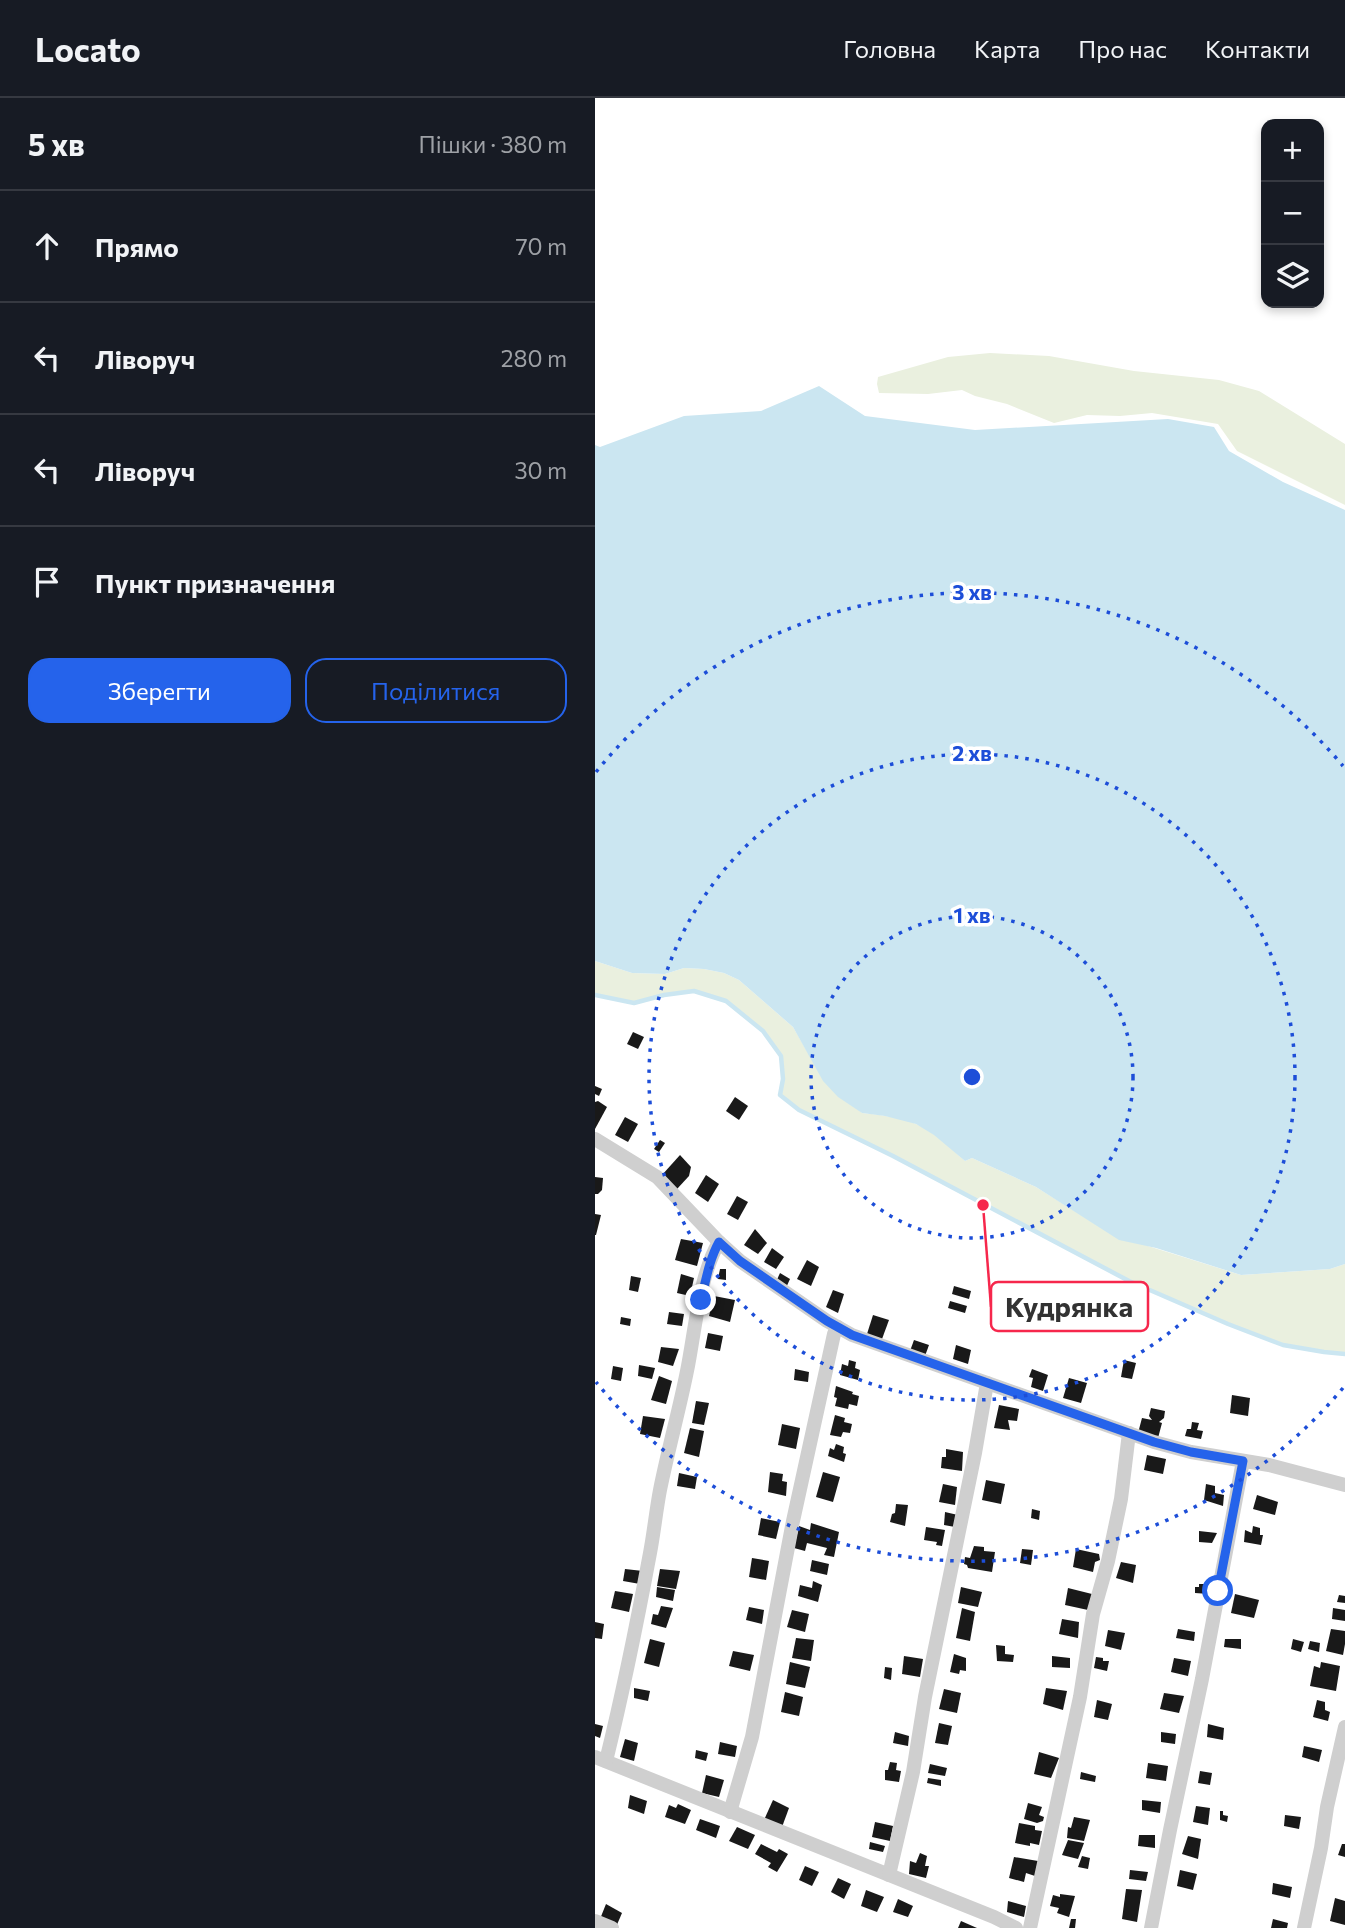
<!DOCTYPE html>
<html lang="uk">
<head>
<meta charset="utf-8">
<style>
	:root { --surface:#171b24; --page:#242831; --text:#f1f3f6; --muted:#9ea1a6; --line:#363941; --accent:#2563eb }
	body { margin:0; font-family:Commissioner,sans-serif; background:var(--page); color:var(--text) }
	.controls { position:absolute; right:21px; top:21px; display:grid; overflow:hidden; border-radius:14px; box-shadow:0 4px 10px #0003 }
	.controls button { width:63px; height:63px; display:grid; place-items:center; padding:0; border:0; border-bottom:2px solid var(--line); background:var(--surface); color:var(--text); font:35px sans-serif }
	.stop { position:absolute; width:21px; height:21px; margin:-16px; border:5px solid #2563eb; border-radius:50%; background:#fff }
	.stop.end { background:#2563eb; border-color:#fff; box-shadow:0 2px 7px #0008 }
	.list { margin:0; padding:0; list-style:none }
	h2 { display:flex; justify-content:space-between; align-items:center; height:91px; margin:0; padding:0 28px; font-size:30px }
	h2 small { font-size:23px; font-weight:400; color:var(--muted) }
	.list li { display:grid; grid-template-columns:46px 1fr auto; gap:21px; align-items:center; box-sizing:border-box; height:112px; padding:0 28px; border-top:2px solid var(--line) }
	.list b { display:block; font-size:26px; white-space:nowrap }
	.list em { font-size:23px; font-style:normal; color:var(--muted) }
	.actions { display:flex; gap:14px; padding:21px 28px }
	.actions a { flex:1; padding:16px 0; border:2px solid var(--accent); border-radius:21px; text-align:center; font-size:24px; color:var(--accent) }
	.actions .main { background:var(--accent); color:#fff }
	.icon { flex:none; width:38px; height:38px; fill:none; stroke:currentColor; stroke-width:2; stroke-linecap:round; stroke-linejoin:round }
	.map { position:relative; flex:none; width:750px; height:1830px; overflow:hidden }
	header { display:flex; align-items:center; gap:42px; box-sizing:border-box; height:98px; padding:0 35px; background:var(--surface); border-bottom:2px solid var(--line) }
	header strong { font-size:33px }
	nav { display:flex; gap:38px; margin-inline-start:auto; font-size:24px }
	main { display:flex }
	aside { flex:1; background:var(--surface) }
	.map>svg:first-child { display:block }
	.green { fill:#eaf0df }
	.water { fill:#cbe6f1 }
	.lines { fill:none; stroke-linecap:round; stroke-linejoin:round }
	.stream { stroke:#cbe6f1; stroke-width:4.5 }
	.building { fill:#191919 }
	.street { stroke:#cfcfcf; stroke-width:14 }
	.route { stroke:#2563eb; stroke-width:9 }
	.ring { fill:none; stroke:#1d4ed8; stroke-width:3.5; stroke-dasharray:3.5 7 }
	.centre { fill:#1d4ed8; stroke:#fff; stroke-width:3.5 }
	.ring-label { font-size:21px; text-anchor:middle; font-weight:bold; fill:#1d4ed8; stroke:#fff; stroke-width:7; stroke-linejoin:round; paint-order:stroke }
	.leader { fill:none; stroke:#f6274c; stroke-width:2.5 }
	.callout-dot { fill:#f6274c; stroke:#fff; stroke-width:2.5 }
	.callout { fill:#fff; stroke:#f6274c; stroke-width:2.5 }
	.callout-label { font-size:28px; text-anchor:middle; font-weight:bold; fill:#323232 }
</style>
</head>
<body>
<header>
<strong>Locato</strong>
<nav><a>Головна</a><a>Карта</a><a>Про нас</a><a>Контакти</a></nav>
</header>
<main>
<aside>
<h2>5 хв<small>Пішки · 380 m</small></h2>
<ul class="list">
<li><svg class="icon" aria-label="ahead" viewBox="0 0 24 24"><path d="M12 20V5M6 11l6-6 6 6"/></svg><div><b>Прямо</b></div><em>70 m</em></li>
<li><svg class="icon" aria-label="left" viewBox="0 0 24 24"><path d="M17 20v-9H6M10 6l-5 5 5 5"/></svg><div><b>Ліворуч</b></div><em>280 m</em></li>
<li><svg class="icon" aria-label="left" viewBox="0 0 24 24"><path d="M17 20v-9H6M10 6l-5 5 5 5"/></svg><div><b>Ліворуч</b></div><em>30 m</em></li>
<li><svg class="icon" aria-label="arrive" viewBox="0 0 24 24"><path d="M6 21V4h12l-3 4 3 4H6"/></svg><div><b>Пункт призначення</b></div></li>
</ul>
<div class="actions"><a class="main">Зберегти</a><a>Поділитися</a></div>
</aside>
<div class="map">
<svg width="750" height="1830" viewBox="0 0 750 1830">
	<rect width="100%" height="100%" fill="#fff"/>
	<!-- green -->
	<g class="green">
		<polygon points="395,255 454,258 539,273 624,282 664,293 750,346 750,407 642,353 623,326 557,315 525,318 492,317 459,325 412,306 380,298 367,292 333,296 284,295 282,286 283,279 353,259"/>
		<path d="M0,863L37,875L70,876L89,870L109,871L129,875L144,882L198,929L213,955L267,1015C285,1017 305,1019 321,1026C340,1034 355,1050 370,1063L377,1060L441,1089L505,1129L553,1148L646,1177L735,1171L750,1166V1256L729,1254L688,1247L633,1226L534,1183L298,1058L204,1012L185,997L188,981L186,957L168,933L131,903L99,893L69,897L39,905L0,897Z"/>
	</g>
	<!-- water -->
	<polygon class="water" points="224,288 270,318 380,332 573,321 619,329 634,353 688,384 750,412 750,1166 735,1171 646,1177 561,1150 524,1142 441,1089 377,1060 370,1063 339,1037 321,1026 290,1018 267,1015 243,999 228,983 198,929 144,882 129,875 109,871 89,870 70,876 37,875 0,863 0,347 5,349 89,318 166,313"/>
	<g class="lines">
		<!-- stream -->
		<polyline class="stream" points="0,897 39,905 69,897 99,893 131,903 168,933 186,958 188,981 185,997 204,1012 298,1058 534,1183 633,1226 688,1247 729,1254 750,1256"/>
	</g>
	<!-- building -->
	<g class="building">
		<polygon points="38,934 49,939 43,951 32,946"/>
		<polygon points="0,988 7,991 4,998 0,996"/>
		<polygon points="140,999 153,1008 144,1022 131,1013"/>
		<polygon points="3,1003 12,1009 0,1031 0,1004"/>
		<polygon points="30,1019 43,1026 33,1044 20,1037"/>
		<polygon points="65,1042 70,1045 64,1054 59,1051"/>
		<polygon points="85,1057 96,1069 94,1078 82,1091 67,1077"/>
		<polygon points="111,1077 124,1086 113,1104 100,1095"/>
		<polygon points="0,1079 8,1080 7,1092 3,1096 0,1096"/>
		<polygon points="142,1098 153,1104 143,1122 132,1116"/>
		<polygon points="0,1116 6,1117 1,1137 0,1137"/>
		<polygon points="160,1131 172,1145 163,1156 149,1147"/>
		<polygon points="86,1141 108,1145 102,1168 80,1162"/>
		<polygon points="177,1150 189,1159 181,1171 169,1164"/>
		<polygon points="212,1162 224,1169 216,1188 202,1181"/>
		<polygon points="125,1171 131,1171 131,1182 123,1181"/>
		<polygon points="185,1175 195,1181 190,1192 180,1186"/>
		<polygon points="86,1176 99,1180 95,1198 82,1195"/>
		<polygon points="36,1178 46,1180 43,1194 34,1192"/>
		<polygon points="359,1188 376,1193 374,1201 357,1196"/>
		<polygon points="238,1192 249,1196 243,1215 231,1209"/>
		<polygon points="119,1198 140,1202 135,1224 114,1218"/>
		<polygon points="355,1203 372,1208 370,1215 353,1210"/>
		<polygon points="74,1214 89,1216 87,1228 72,1226"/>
		<polygon points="278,1217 294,1222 287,1241 272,1236"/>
		<polygon points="26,1219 36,1221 35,1228 25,1226"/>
		<polygon points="113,1235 128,1238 125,1253 110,1250"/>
		<polygon points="319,1242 334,1247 330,1258 315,1253"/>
		<polygon points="361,1247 376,1252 373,1266 358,1261"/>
		<polygon points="66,1249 84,1251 78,1268 63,1264"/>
		<polygon points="254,1262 261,1264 260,1270 265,1272 263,1282 245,1277 247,1266 253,1268"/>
		<polygon points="529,1262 541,1265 537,1281 526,1279"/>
		<polygon points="44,1267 60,1270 57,1281 43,1278"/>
		<polygon points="18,1268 28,1270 26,1283 16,1281"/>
		<polygon points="200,1271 214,1274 213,1284 199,1282"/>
		<polygon points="437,1271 453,1277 448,1293 436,1289 438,1280 434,1279"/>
		<polygon points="64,1278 77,1283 71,1306 56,1302"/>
		<polygon points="474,1280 492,1285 486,1305 468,1300"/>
		<polygon points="241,1288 258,1294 257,1296 264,1298 262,1308 254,1306 253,1311 240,1308 242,1300 239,1299"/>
		<polygon points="637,1297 655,1300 653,1318 635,1315"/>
		<polygon points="101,1303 114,1305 109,1327 97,1325"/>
		<polygon points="404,1307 424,1311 422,1323 413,1322 415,1332 399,1330"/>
		<polygon points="556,1310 570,1313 569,1320 564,1324 567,1325 563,1340 543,1335 547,1320 557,1322 554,1318"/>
		<polygon points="240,1317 250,1320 249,1324 257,1326 255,1335 248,1334 246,1339 235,1337"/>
		<polygon points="48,1318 70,1321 65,1340 45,1336"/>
		<polygon points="597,1324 604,1325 602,1332 608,1333 606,1341 590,1338 592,1331 596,1331"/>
		<polygon points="187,1326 205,1330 201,1351 183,1347"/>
		<polygon points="95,1330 109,1333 104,1359 89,1355"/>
		<polygon points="241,1346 249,1349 248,1355 251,1356 249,1364 233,1358 235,1350 239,1352"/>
		<polygon points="351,1351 368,1354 367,1373 346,1370 347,1359 351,1359"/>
		<polygon points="552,1357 571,1361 568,1376 549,1372"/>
		<polygon points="175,1374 188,1376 187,1383 192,1384 191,1398 173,1394"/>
		<polygon points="228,1374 245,1379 238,1404 221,1399"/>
		<polygon points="84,1375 102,1379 100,1391 82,1388"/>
		<polygon points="391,1382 410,1386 406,1406 387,1402"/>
		<polygon points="348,1386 362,1389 360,1407 344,1404"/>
		<polygon points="611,1386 620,1388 620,1395 629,1397 628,1408 609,1402"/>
		<polygon points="662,1397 683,1404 680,1417 658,1411"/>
		<polygon points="301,1406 313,1407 310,1428 295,1424 297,1416 300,1415"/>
		<polygon points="437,1411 445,1413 444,1422 436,1420"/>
		<polygon points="350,1414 363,1417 360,1429 349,1427"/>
		<polygon points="166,1420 185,1424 181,1441 163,1437"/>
		<polygon points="216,1425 244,1434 239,1459 229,1457 232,1450 212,1445 210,1453 199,1450 204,1428 215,1432"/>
		<polygon points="658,1428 665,1430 665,1437 668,1437 666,1447 649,1444 650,1432 657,1435"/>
		<polygon points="331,1429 350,1432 347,1448 341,1447 342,1444 329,1442"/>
		<polygon points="604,1433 622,1435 617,1445 604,1444"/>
		<polygon points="379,1448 389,1449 389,1453 400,1454 397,1474 373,1470 372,1467 369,1466 370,1459 375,1460"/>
		<polygon points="427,1451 438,1452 436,1467 425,1465"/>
		<polygon points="481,1451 504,1456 505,1462 500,1464 498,1474 478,1469"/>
		<polygon points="157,1460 174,1463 171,1482 154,1479"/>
		<polygon points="217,1462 234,1466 232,1477 215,1473"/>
		<polygon points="526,1464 541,1467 538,1485 521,1480"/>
		<polygon points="30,1471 48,1473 45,1486 28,1483"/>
		<polygon points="65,1471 85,1473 81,1491 62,1488"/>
		<polygon points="218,1483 227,1487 223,1504 203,1498 205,1487 217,1490"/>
		<polygon points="604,1486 609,1486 609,1490 615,1489 614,1496 600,1495 600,1489 604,1489"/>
		<polygon points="62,1489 80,1492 78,1503 61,1499"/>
		<polygon points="366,1489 387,1494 383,1509 363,1505"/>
		<polygon points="473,1490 497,1496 493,1512 470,1507"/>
		<polygon points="20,1493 38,1496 34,1514 16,1510"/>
		<polygon points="640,1496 664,1502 659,1520 636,1515"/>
		<polygon points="744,1497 750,1498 750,1505 742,1504"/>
		<polygon points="66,1508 78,1510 71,1530 56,1526 58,1516 63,1517"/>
		<polygon points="154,1509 169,1512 167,1526 151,1522"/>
		<polygon points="367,1510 380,1514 375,1543 361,1540"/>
		<polygon points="738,1510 750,1512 750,1523 737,1521"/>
		<polygon points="197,1512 214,1516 210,1534 192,1529"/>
		<polygon points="467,1521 484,1524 483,1540 464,1536"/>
		<polygon points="0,1524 9,1526 7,1541 0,1540"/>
		<polygon points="583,1531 600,1534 599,1543 581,1540"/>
		<polygon points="736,1531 750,1533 750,1546 748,1557 731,1553"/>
		<polygon points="513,1532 530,1535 526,1552 510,1548"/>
		<polygon points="201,1540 219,1542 216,1563 197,1560"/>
		<polygon points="55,1541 70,1545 64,1569 49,1565"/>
		<polygon points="630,1541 646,1541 646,1551 629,1549"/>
		<polygon points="698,1541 709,1544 706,1554 696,1551"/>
		<polygon points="715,1543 725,1545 724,1554 713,1551"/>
		<polygon points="401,1547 410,1548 410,1556 419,1557 418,1564 402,1563"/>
		<polygon points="138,1553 159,1557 155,1573 134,1568"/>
		<polygon points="359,1556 371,1560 371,1573 365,1572 364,1576 355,1574"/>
		<polygon points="309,1558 328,1561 325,1579 307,1576"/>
		<polygon points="457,1558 475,1560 475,1570 457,1569"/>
		<polygon points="501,1559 508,1560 508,1563 514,1563 512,1573 499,1570"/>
		<polygon points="579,1560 596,1563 593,1578 576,1574"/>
		<polygon points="195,1564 215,1569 210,1590 191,1586"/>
		<polygon points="726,1564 745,1568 741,1593 715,1588 719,1568 725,1570"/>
		<polygon points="290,1569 297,1570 296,1582 289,1580"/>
		<polygon points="39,1590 55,1593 53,1603 39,1600"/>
		<polygon points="451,1590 472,1593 468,1612 448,1606"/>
		<polygon points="349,1591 366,1595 362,1615 344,1611"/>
		<polygon points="190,1594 208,1599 204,1618 186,1614"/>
		<polygon points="569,1595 589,1598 584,1615 565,1611"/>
		<polygon points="502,1602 517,1606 513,1622 499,1619"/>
		<polygon points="722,1602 730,1604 730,1612 735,1614 733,1623 718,1619"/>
		<polygon points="344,1625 357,1628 353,1647 340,1645"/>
		<polygon points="0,1626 8,1628 5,1640 0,1638"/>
		<polygon points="613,1626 629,1630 628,1642 612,1639"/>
		<polygon points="300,1634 314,1638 313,1648 298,1645"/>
		<polygon points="566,1634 581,1636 580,1646 566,1644"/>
		<polygon points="30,1641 43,1645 39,1663 25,1659"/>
		<polygon points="125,1644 142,1648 140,1659 123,1656"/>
		<polygon points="709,1648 727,1652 724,1664 707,1659"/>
		<polygon points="101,1652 113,1655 111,1663 100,1660"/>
		<polygon points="444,1654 464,1660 456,1680 439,1676"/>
		<polygon points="295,1664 302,1665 301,1672 306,1673 304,1684 290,1682 290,1672 293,1672"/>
		<polygon points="553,1665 573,1668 571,1683 551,1680"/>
		<polygon points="335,1666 352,1670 350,1678 333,1675"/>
		<polygon points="605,1673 617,1675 615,1687 603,1685"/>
		<polygon points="486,1674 501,1678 500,1684 485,1681"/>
		<polygon points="111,1677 129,1682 124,1699 107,1695"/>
		<polygon points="333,1680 346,1682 346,1688 332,1685"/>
		<polygon points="35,1697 52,1703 49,1716 33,1710"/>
		<polygon points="178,1702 194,1710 187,1729 169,1722"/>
		<polygon points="547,1702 566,1704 565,1715 547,1712"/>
		<polygon points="433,1705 447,1709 444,1717 449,1719 448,1723 442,1725 429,1721"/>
		<polygon points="83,1706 96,1712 90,1726 70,1719 74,1707 81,1710"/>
		<polygon points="601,1708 615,1710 613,1727 598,1724"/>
		<polygon points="625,1713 628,1713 628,1717 633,1718 632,1724 625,1722"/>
		<polygon points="690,1717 706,1719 704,1731 689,1728"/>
		<polygon points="479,1719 495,1722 489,1743 472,1740 473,1729 476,1730"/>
		<polygon points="105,1721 125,1728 121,1740 101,1732"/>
		<polygon points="280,1724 298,1728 295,1743 277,1739"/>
		<polygon points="424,1725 440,1728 440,1732 447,1733 444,1747 435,1745 435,1748 420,1745"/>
		<polygon points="142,1729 160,1737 153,1751 134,1743"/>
		<polygon points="544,1737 560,1737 560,1750 543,1748"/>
		<polygon points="593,1738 606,1741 603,1761 587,1756"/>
		<polygon points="473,1742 489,1745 483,1761 467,1757"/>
		<polygon points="275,1744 290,1748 288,1754 274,1751"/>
		<polygon points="166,1746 182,1754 184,1751 193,1756 182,1774 173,1769 176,1765 160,1756"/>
		<polygon points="747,1746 750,1746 750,1759 743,1757"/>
		<polygon points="325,1755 332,1758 330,1768 334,1768 331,1780 314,1776 315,1763 321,1765"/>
		<polygon points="487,1758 495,1760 493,1771 483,1769"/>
		<polygon points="419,1759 443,1763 440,1778 431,1775 429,1784 414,1780"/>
		<polygon points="210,1768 224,1774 217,1788 204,1782"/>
		<polygon points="535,1772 553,1774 551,1783 534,1781"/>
		<polygon points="585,1772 602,1776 598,1792 582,1788"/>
		<polygon points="243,1780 256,1786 249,1801 236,1794"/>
		<polygon points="678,1785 697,1789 695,1800 677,1796"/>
		<polygon points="531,1791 547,1792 542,1824 527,1821"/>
		<polygon points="271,1792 289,1799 282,1814 266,1808"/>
		<polygon points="465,1796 480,1798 474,1819 462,1815 464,1810 455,1808 458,1797 465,1799"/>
		<polygon points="740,1800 750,1803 750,1827 735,1823"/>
		<polygon points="303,1801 318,1808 313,1819 298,1814"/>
		<polygon points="413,1803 431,1808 429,1819 412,1814"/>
		<polygon points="11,1806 27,1815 21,1829 5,1821"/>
		<polygon points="476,1821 481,1821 480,1830 474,1830"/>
		<polygon points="678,1821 693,1825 692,1830 676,1830"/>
		<polygon points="366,1823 382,1830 363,1830"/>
	</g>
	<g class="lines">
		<!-- street -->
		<g class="street">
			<polyline points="0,1041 62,1079 124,1144 145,1163 232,1223 257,1237 559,1344 596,1354 674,1367 750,1387"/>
			<polyline points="0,1659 399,1819 421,1830"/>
			<path d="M11,1663C28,1594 42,1525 55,1455C59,1434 61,1413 65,1392C73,1352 84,1313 92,1273C100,1234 104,1178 124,1144"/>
			<polyline points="135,1714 157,1639 198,1423 239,1236 243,1229"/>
			<polyline points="294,1777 318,1674 330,1599 380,1355 392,1285"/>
			<polyline points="0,1823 17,1830"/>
			<polyline points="435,1830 485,1599 498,1516 513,1463 526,1401 534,1335"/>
			<polyline points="556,1830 575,1732 607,1581 648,1363"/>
			<polyline points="709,1830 726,1750 732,1709 750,1629"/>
		</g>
	</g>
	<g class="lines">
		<!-- route -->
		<path class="route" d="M106,1202C111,1182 114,1162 124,1144L145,1163L232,1223L257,1237L559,1344L596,1354L648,1363L623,1493"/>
	</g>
	<!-- distance rings -->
	<g class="ring">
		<circle cx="377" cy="979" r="161"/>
		<circle cx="377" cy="979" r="323"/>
		<path d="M748 1290A484 484 0 0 1 1 1284M1 674A484 484 0 0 1 748 668"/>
	</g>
	<circle cx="377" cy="979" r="10" class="centre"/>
	<g class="ring-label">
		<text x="377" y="502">3 хв</text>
		<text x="377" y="663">2 хв</text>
		<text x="377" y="825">1 хв</text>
	</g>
	<!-- callouts -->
	<path class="leader" d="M388 1107L396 1209"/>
	<circle class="callout-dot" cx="388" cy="1107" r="7"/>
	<rect class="callout" x="396" y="1184" width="157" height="49" rx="7"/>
	<g class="callout-label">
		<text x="474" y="1219">Кудрянка</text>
	</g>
</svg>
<div class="controls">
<button>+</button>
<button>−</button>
<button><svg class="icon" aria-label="layers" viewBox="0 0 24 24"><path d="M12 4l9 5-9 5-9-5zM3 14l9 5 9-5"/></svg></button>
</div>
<div class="stop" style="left:623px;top:1493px"></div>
<div class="stop end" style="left:106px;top:1202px"></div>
</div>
</main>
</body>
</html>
